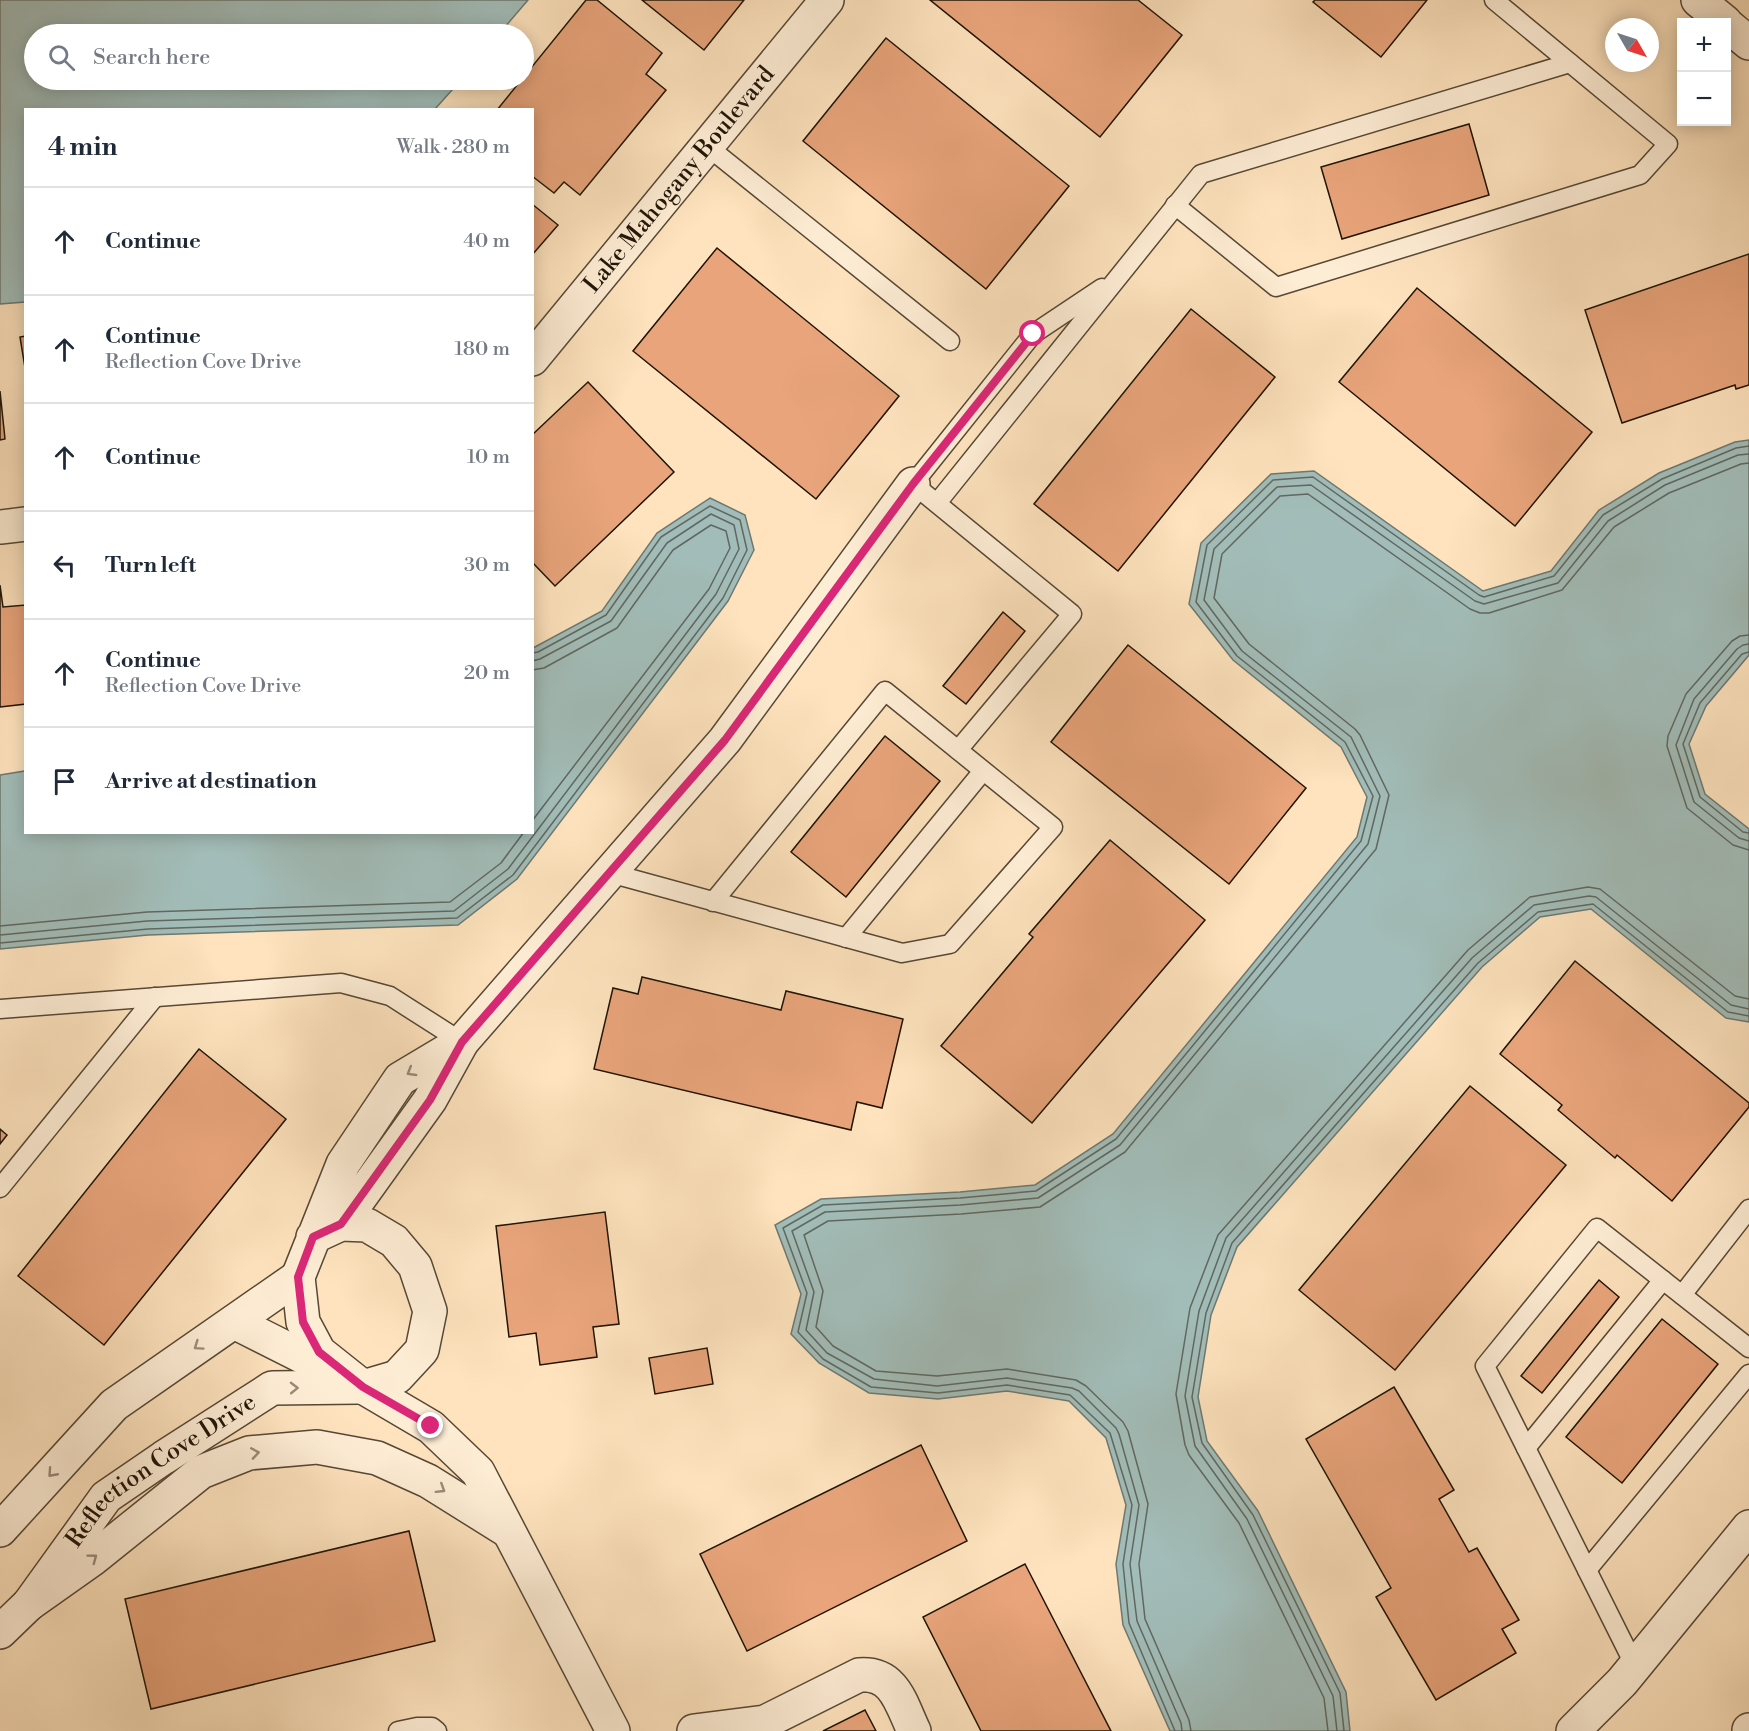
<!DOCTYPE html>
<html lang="en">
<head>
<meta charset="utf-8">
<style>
	:root { --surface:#fff; --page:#f6f6f7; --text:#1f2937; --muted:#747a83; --line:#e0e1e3 }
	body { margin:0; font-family:"Libre Bodoni",serif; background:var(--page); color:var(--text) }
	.controls { position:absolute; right:18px; top:18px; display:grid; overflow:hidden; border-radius:0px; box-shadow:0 3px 15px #0003 }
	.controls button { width:54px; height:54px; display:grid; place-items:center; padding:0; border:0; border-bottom:2px solid var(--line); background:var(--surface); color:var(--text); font:30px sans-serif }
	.compass { position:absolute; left:1605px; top:18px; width:54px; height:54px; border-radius:50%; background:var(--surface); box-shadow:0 3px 15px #0003; rotate:129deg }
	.stop { position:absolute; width:18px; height:18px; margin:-14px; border:4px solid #db2777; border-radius:50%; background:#fff }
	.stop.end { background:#db2777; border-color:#fff; box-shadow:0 2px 6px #0008 }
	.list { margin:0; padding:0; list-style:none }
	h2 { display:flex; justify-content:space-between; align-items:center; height:78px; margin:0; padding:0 24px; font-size:26px }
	h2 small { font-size:20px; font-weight:400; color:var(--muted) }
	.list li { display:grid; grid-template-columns:39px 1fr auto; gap:18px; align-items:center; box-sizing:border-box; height:108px; padding:0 24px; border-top:2px solid var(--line) }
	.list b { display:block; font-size:22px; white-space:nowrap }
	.list p { margin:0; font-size:20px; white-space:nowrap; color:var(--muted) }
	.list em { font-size:20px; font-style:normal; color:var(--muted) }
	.icon { flex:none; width:33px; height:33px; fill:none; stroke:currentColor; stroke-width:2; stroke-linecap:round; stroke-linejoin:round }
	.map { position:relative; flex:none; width:1749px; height:1731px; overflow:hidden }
	.search { position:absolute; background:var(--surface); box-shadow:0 3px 15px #0003; left:24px; top:24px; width:510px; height:66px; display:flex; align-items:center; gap:15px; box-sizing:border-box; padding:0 21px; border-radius:33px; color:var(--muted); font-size:22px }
	.panel { position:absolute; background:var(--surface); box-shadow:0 3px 15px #0003; left:24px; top:108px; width:510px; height:726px; border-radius:0px }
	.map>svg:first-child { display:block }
	.water { fill:#a2bdb9; stroke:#6d7972; stroke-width:1.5 }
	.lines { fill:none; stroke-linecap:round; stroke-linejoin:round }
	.shore { stroke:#606860; stroke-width:1.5 }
	.building { fill:#e9a47b; stroke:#1e1407; stroke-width:1.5 }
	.lane-casing { stroke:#564835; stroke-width:21 }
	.street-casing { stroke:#564835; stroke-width:36 }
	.lane { stroke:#feedd5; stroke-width:18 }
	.street { stroke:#feedd5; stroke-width:33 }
	.oneway { stroke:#998b78 }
	.route { stroke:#db2777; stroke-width:8 }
	.labels { text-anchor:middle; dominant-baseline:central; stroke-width:4.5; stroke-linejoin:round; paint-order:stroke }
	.street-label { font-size:24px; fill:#1e1407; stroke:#feedd5 }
</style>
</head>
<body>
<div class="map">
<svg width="1749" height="1731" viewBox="0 0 1749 1731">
	<rect width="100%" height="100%" fill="#fee3be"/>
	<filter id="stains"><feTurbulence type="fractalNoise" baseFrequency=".00333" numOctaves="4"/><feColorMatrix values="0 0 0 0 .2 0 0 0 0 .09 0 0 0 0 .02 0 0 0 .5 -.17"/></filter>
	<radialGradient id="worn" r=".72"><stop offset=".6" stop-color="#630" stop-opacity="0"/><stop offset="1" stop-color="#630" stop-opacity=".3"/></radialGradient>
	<!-- water -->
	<g class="water">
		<polygon points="0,0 528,0 499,34 34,34 34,80 461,80 435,109 26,110 25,302 0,304"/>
		<polygon points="1749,440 1749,655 1706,706 1689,744 1705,794 1749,829 1749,1022 1726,1018 1591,909 1540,917 1482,967 1237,1247 1211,1315 1198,1397 1207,1441 1258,1511 1346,1692 1350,1731 1170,1731 1123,1625 1116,1564 1126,1505 1106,1438 1069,1401 1007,1391 938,1399 869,1393 819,1363 791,1334 801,1294 775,1225 821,1199 960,1192 1035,1185 1113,1134 1357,837 1367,797 1341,747 1233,660 1189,604 1201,543 1271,474 1314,471 1483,591 1551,571 1599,510 1659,473 1735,442"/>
		<polygon points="710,498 745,515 754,550 728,601 517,879 458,925 148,935 0,949 0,775 25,771 26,832 532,832 533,648 602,611 657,533"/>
	</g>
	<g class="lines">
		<!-- shore -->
		<g class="shore">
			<polyline points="1749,635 1740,636 1732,641 1686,694 1668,736 1667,746 1687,808 1733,845 1749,850"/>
			<polyline points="1749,644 1743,645 1737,649 1694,699 1676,745 1694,802 1739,838 1749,841"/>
			<polyline points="1749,652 1742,654 1700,703 1683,744 1700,797 1743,832 1749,833"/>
			<polyline points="532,670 544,668 617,628 673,550 711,525 726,531 730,548 709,589 532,821"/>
			<polyline points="0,926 147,912 450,902 501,863 524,832"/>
			<polyline points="0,935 147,921 454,911 508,869 716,594 739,549 734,525 711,514 667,543 611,621 540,659 532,661"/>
			<polyline points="0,943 148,929 457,918 513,875 723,598 747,550 740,520 710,506 661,537 606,615 538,652 532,653"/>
			<polyline points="1175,1731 1129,1623 1123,1564 1132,1505 1110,1433 1070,1395 1007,1385 938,1393 871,1387 823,1359 798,1332 807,1293 783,1228 823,1205 960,1198 1036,1191 1116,1139 1361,841 1373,796 1345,742 1237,656 1196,602 1207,545 1273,480 1313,477 1479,595 1484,597 1554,576 1603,515 1662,479 1736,448 1749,446"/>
			<polyline points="1182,1731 1181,1723 1137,1621 1130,1564 1139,1505 1119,1434 1116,1428 1079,1391 1072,1388 1007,1378 937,1386 874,1379 827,1353 806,1330 814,1292 792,1231 825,1212 960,1205 1038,1198 1120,1145 1368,844 1380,796 1351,737 1242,651 1204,600 1214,549 1277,487 1311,485 1475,601 1484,604 1558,583 1608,521 1665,485 1738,455 1749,454"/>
			<polyline points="1191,1731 1189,1720 1145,1619 1139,1564 1148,1504 1128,1431 1123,1422 1086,1386 1076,1380 1007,1369 937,1376 876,1371 833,1346 816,1327 823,1291 804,1235 828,1221 961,1214 1040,1207 1125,1152 1376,849 1389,795 1360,735 1355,729 1249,644 1214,598 1222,554 1280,496 1308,494 1470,609 1480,613 1489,613 1562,590 1614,527 1669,493 1741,464 1749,463"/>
			<polyline points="1328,1731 1324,1698 1239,1523 1189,1455 1185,1445 1176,1394 1190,1308 1218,1235 1468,950 1530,897 1588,887 1600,889 1735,996 1749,999"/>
			<polyline points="1337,1731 1333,1696 1247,1519 1195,1446 1185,1396 1199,1311 1226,1238 1472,958 1534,905 1589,896 1596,897 1731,1005 1749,1009"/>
			<polyline points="1344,1731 1340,1693 1253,1515 1202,1443 1192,1397 1206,1313 1232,1243 1478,963 1538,912 1593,904 1728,1012 1749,1016"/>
		</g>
	</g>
	<!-- building -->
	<g class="building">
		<polygon points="586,0 597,0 662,53 646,74 666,90 580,195 564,182 554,193 532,176 532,110 497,110"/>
		<polygon points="642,0 744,0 704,50"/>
		<polygon points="930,0 1138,0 1182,35 1100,137"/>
		<polygon points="1315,0 1427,0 1381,57 1313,2"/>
		<polygon points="886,38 1069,186 986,289 803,141"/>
		<polygon points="1469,124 1489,195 1342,239 1321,167"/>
		<polygon points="532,204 558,225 532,255"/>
		<polygon points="717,248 899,396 816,499 633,351"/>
		<polygon points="1749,254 1749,385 1736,389 1735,385 1622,423 1585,310"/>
		<polygon points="1417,288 1592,432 1515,526 1339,382"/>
		<polygon points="1191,309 1275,377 1118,571 1034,504"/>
		<polygon points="26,336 26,374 20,337"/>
		<polygon points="588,382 674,472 555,586 532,562 532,435"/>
		<polygon points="0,391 5,439 0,440"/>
		<polygon points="0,585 3,607 26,605 26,704 0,707"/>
		<polygon points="1003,612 1025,631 966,704 943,686"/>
		<polygon points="1128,645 1306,788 1229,884 1051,742"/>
		<polygon points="885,736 940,781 846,897 791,852"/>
		<polygon points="1110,840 1205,920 1032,1123 941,1046 1033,937 1029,934"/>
		<polygon points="1575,961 1749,1103 1749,1107 1672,1201 1617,1155 1615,1158 1558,1110 1562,1105 1500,1054"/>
		<polygon points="642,977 781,1010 786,991 903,1019 882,1108 857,1102 851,1130 594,1069 613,988 638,994"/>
		<polygon points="199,1049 286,1119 104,1345 18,1276"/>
		<polygon points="1470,1086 1566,1165 1395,1370 1299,1290"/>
		<polygon points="0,1129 7,1135 0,1144"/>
		<polygon points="605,1212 619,1324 593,1327 597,1357 540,1365 536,1333 509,1337 496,1226"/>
		<polygon points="1599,1280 1619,1297 1542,1393 1521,1376"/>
		<polygon points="1662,1319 1718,1364 1622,1483 1566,1437"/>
		<polygon points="707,1348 713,1384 655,1394 649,1358"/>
		<polygon points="1394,1387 1454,1490 1439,1499 1469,1552 1477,1548 1519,1620 1502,1629 1516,1653 1436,1700 1376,1597 1391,1588 1306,1439"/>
		<polygon points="921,1445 967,1541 747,1651 700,1554"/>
		<polygon points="409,1531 435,1641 151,1709 125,1599"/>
		<polygon points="1025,1564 1111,1731 981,1731 923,1617"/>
		<polygon points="865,1710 876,1731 823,1731"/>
	</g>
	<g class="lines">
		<defs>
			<g id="lane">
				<polyline points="707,146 950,341"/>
				<polyline points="1175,205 1276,287 1640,175 1668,144 1494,0"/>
				<polyline points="937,503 1201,174 1570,63"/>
				<polyline points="958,750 1072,614 913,484 1033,334 1102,288"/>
				<polyline points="610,873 902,953 950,944 1053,827 885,691 713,902"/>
				<polyline points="846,938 983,771"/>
				<polyline points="0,1009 341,983 390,996 462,1042"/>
				<polyline points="0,1188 155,997"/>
				<polyline points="1682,1295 1749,1209"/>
				<polyline points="1526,1448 1663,1280"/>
				<polyline points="1587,1570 1749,1374"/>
				<polyline points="1635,1666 1485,1366 1597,1228 1749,1348"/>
				<polyline points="398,1731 417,1727 432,1727 437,1731"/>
			</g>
			<g id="street">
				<polyline points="1698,0 1725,22"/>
				<polyline points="1726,24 1749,43"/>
				<path id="s1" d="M532,359L827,0"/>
				<polyline points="0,527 26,524"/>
				<polyline points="341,1224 430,1100 462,1042 725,740 913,484"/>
				<polyline points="313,1237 341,1224 367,1225 394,1241 415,1266 430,1311 422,1350 397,1377 363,1387 319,1352 303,1322 298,1277 343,1164 400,1079 462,1042"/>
				<polyline points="234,1322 363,1387 431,1427 478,1472 613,1731"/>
				<polyline points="0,1530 114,1405 298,1277"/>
				<polyline points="29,1604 94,1558 201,1472 249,1453 317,1447 377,1458 428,1481 508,1531"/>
				<path id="s2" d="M0,1632L29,1604L106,1497L163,1458L272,1388L359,1387"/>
				<path d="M694,1731L765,1722L859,1675C895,1672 901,1704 914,1731"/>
				<polyline points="1573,1731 1622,1682 1749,1527"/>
				<polyline points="1749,1731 1749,1730"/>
			</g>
		</defs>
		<!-- lane casing -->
		<use href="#lane" class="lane-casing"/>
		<!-- street casing -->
		<use href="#street" class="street-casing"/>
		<!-- lane -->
		<use href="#lane" class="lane"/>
		<!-- street -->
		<use href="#street" class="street"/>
	</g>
	<!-- one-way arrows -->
	<defs><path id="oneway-chevron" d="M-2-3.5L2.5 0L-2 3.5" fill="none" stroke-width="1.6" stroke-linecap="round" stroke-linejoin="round" transform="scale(1.5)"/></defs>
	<g class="oneway">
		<use href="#oneway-chevron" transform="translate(411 1072) rotate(149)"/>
		<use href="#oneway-chevron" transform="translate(198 1346) rotate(145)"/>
		<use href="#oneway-chevron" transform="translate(294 1388) rotate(-1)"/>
		<use href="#oneway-chevron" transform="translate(255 1453) rotate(-9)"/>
		<use href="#oneway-chevron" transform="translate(52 1473) rotate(132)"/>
		<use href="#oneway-chevron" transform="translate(441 1489) rotate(32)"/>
		<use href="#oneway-chevron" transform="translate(93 1558) rotate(-37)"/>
	</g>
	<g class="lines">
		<!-- route -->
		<polyline class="route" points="431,1426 363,1387 319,1352 303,1322 298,1277 313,1237 341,1224 430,1100 462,1042 725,740 913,484 1033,334"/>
	</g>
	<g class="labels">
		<!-- street labels -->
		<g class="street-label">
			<text stroke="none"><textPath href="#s1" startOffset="232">Lake Mahogany Boulevard</textPath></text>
			<text stroke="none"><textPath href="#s2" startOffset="231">Reflection Cove Drive</textPath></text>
		</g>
	</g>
	<rect width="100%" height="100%" filter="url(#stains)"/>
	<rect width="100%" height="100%" fill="url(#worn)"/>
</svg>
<div class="controls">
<button>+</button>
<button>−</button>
</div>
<svg class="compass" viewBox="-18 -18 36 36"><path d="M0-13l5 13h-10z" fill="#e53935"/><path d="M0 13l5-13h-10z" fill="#747a83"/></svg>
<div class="stop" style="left:1033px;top:334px"></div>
<div class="stop end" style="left:431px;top:1426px"></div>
<div class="search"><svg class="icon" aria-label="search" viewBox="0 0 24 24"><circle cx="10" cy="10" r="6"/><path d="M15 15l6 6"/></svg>Search here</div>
<section class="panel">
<h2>4 min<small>Walk · 280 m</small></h2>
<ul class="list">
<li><svg class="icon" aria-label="ahead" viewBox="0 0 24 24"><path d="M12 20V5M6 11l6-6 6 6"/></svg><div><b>Continue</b></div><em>40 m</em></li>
<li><svg class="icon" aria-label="ahead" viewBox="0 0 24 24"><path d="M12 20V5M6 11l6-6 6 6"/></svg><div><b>Continue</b><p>Reflection Cove Drive</p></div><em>180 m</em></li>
<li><svg class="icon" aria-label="ahead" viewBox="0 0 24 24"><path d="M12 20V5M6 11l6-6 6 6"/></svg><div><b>Continue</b></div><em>10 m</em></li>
<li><svg class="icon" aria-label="left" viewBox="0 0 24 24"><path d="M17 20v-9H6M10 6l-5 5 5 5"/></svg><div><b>Turn left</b></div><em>30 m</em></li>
<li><svg class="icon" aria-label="ahead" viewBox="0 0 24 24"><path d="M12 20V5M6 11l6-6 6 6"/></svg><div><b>Continue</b><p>Reflection Cove Drive</p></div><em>20 m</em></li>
<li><svg class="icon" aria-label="arrive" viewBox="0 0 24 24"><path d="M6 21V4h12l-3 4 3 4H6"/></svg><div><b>Arrive at destination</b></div></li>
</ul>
</section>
</div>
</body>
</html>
